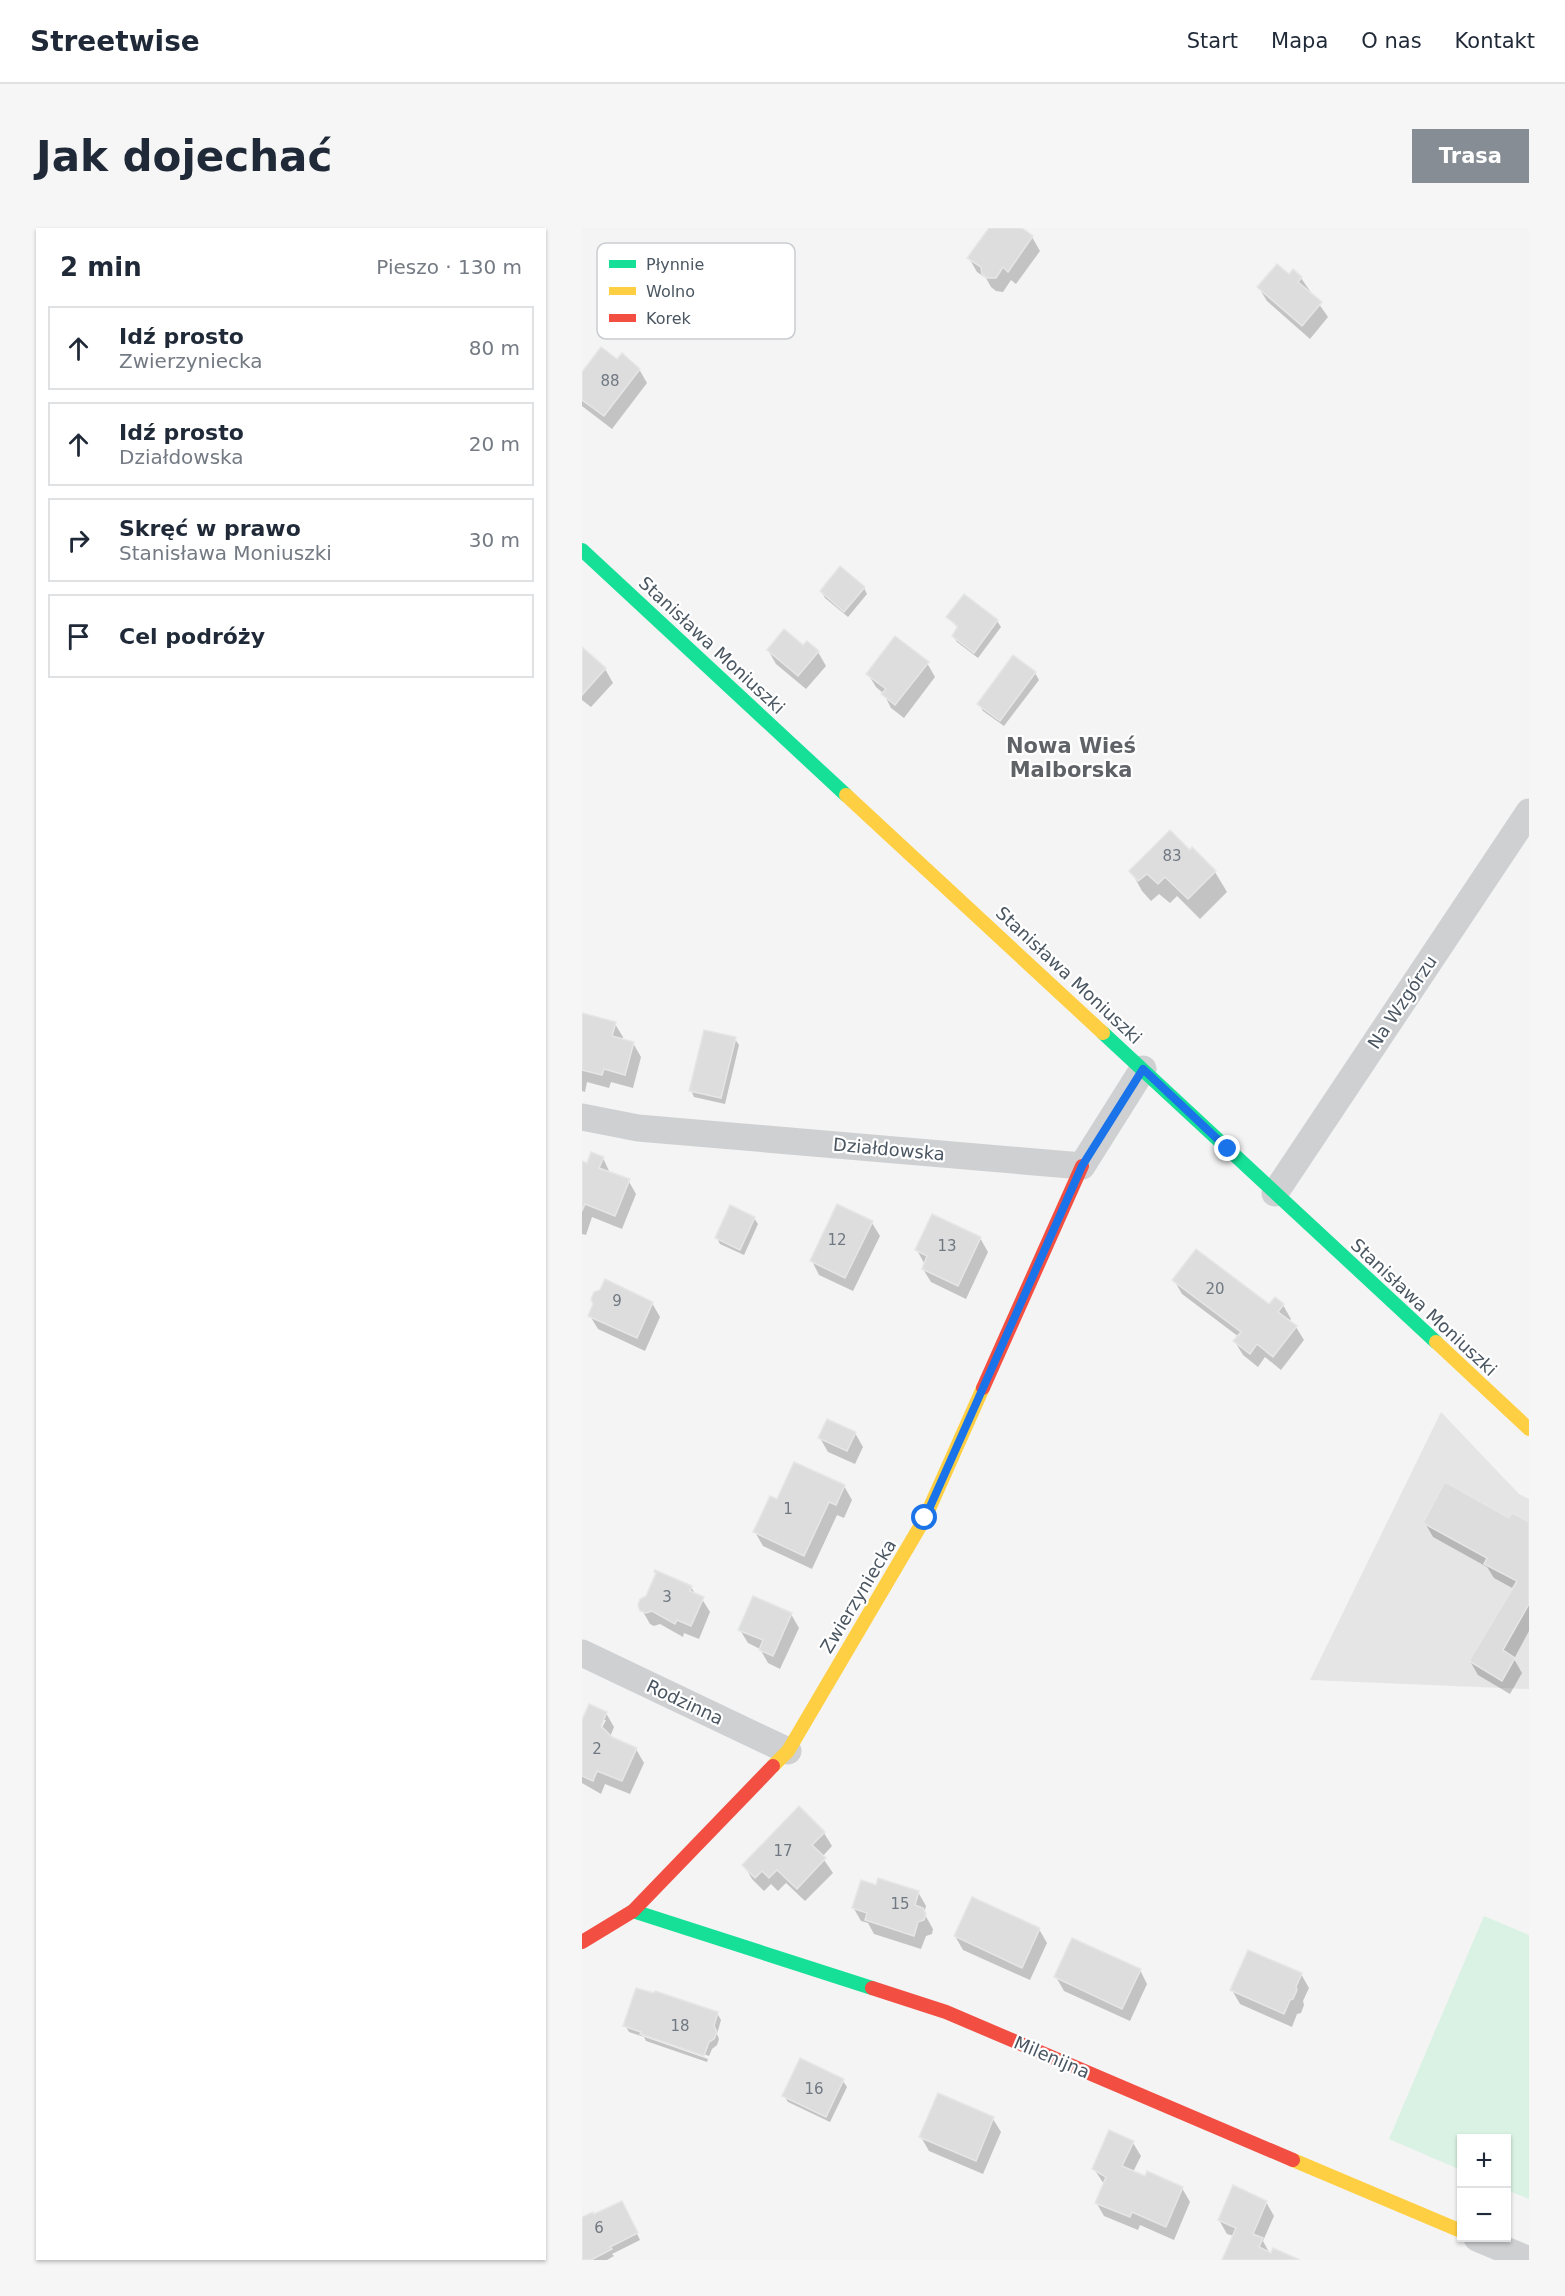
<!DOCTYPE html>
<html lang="pl">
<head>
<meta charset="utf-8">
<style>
	:root { --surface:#fff; --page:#f6f6f7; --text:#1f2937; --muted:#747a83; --line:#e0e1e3; --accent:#868d94 }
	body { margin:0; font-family:"DejaVu Sans",sans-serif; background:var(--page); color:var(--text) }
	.controls { position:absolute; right:18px; bottom:18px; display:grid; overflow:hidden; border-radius:0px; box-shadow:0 2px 4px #0004 }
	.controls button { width:54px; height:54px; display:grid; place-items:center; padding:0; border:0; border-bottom:2px solid var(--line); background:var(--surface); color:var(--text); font:30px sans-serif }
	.stop { position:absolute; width:18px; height:18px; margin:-14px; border:4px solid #1a73e8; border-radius:50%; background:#fff }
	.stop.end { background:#1a73e8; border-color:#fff; box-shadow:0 2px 6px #0008 }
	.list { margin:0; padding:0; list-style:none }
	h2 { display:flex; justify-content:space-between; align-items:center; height:78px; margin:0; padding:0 24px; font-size:26px }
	h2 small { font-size:20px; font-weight:400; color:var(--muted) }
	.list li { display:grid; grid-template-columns:39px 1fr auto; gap:18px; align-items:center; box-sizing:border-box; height:84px; margin:0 12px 12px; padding:0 12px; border:2px solid var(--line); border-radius:0px }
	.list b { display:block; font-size:22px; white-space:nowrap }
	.list p { margin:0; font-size:20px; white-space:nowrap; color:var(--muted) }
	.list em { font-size:20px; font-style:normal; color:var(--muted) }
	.icon { flex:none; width:33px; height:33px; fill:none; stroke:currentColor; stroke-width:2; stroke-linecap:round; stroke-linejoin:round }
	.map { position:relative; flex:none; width:947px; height:2032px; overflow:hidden; border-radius:0px }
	header { display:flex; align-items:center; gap:36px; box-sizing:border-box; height:84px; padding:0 30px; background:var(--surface); border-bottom:2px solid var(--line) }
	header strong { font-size:28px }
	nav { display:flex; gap:33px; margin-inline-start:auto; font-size:21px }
	.intro { display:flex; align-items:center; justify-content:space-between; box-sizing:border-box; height:144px; padding:0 36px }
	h1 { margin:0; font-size:42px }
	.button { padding:15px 27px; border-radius:0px; background:var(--accent); color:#fff; font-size:21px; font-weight:700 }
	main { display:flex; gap:36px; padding:0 36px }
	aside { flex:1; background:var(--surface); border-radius:0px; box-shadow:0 2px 4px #0004 }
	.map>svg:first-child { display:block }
	.education { fill:#e6e5e6 }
	.green { fill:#d9f2e3 }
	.shadow { fill:#0003; fill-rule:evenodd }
	.building { fill:#ddddde; stroke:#e5e6e7; stroke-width:1.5 }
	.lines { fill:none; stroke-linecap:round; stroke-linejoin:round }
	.street { stroke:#ced0d2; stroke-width:27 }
	.fast { stroke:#16e098; stroke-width:14 }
	.slow { stroke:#ffcf43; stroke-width:14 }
	.jam { stroke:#f24e42; stroke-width:14 }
	.route { stroke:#1a73e8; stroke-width:8 }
	.labels { text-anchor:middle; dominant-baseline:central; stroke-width:4.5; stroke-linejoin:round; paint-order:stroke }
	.number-label { font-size:15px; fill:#707881 }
	.street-label { font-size:18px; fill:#4a5661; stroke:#fff }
	.quarter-label { font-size:21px; font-weight:bold; fill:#5f6368; stroke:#fff }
	.key { fill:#fff; stroke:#c9ccd0; stroke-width:1.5 }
	.key-label { font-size:16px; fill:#4a5661 }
</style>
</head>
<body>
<header>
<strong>Streetwise</strong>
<nav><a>Start</a><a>Mapa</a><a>O nas</a><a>Kontakt</a></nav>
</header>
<div class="intro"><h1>Jak dojechać</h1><a class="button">Trasa</a></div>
<main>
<aside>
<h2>2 min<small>Pieszo · 130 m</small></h2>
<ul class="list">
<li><svg class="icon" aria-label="ahead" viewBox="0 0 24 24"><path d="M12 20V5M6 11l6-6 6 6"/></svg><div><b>Idź prosto</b><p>Zwierzyniecka</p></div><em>80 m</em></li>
<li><svg class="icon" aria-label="ahead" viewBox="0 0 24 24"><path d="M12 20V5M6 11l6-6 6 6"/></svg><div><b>Idź prosto</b><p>Działdowska</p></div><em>20 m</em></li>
<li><svg class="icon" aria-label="right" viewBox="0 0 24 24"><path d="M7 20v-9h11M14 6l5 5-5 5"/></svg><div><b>Skręć w prawo</b><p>Stanisława Moniuszki</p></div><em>30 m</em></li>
<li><svg class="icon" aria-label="arrive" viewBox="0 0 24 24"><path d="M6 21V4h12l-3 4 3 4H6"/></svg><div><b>Cel podróży</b></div></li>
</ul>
</aside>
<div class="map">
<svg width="947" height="2032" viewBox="0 0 947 2032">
	<rect width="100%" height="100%" fill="#f4f4f4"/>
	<!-- education -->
	<polygon class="education" points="859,1184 937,1266 947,1271 947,1461 728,1452"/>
	<!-- green -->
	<polygon class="green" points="902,1688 947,1707 947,1971 925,1962 924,1910 879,1910 879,1942 807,1911"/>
	<!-- shadow -->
	<g class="shadow">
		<polygon points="408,0 438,0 450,9 458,23 434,56 429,52 421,64 414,63 409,59 404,50 395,44 387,30"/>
		<polygon points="707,48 719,50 746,89 728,111 685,73 677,60"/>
		<polygon points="36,133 57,141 65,155 30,201 0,178 0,147"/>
		<polygon points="282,360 285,366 266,389 243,370 239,363"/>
		<polygon points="366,389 415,393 419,399 396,430 375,414 371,408 377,401"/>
		<polygon points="222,420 236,424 244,438 224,461 194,436 186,422"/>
		<polygon points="0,421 23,441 31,455 9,479 0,472"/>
		<polygon points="345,435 353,449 322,490 309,480 302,466 294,459 286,446"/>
		<polygon points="453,445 457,452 422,498 401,483 397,476"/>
		<polygon points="607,624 633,644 645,664 618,691 595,668 588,675 577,666 569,673 560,663 549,643"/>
		<polygon points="0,787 33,796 41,809 40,812 51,815 59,829 51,860 29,854 27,860 5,854 3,864 0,863"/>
		<polygon points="153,811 157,817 143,876 112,869 109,862"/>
		<polygon points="21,930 28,945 46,952 54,966 40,1001 10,989 4,1007 0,1006 0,935 6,937"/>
		<polygon points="172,990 176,996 162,1027 138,1016 135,1010"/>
		<polygon points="290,995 298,1008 271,1063 237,1047 230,1033"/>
		<polygon points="398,1010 406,1024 384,1071 349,1054 341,1041 343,1037 335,1022"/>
		<polygon points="592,1052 688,1079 701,1077 709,1091 707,1093 714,1099 722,1112 699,1142 683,1129 676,1139 661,1127 653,1114 657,1109 600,1066"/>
		<polygon points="19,1063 70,1075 78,1089 63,1123 16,1101 8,1088"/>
		<polygon points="273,1205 281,1219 273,1236 246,1224 238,1210"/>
		<polygon points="262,1258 270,1272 262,1290 255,1287 230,1341 181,1318 173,1304 196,1273"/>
		<polygon points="928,1292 947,1296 947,1403 932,1431 940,1445 928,1466 896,1447 888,1433 932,1361 912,1350 905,1339 851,1309 843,1295"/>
		<polygon points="109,1359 114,1367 120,1371 128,1384 117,1411 102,1405 101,1409 78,1396 72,1398 68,1396 60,1382 65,1369"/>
		<polygon points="209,1386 217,1400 198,1441 186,1435 178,1421 166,1415 158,1402"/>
		<path d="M24,1485L32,1499L28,1509L54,1521L62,1535L48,1566L23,1556L19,1566L0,1555V1496ZM20,1492H24L17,1505Z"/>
		<polygon points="242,1605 250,1618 240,1629 251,1645 223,1673 204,1655 196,1663 189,1656 182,1663 170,1651 162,1637"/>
		<polygon points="295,1658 336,1664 344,1678 342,1685 351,1701 350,1706 344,1708 339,1721 292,1706 286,1695 279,1693 271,1679"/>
		<polygon points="457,1701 465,1715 448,1752 381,1722 373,1708"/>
		<polygon points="558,1742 565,1756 548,1793 482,1763 474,1749"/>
		<polygon points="719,1746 727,1760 721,1773 722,1777 719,1785 715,1786 710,1799 658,1776 650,1762"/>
		<polygon points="135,1785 139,1792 135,1806 137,1811 135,1817 130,1821 127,1828 60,1805 60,1808 126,1831 125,1834 64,1813 62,1809 47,1804 43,1797"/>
		<polygon points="261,1853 265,1859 248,1894 206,1874 202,1868"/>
		<polygon points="411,1891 419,1904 401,1946 347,1923 339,1909"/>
		<polygon points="551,1915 559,1928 551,1944 600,1960 608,1974 592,2012 558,1997 556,2002 522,1988 514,1974 522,1956 512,1941"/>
		<polygon points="684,1974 692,1988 681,2013 689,2028 714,2032 641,2032 652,2008 645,2006 637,1992"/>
		<polygon points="43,1981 58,2012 30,2026 32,2028 25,2032 0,2032 0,1991"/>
	</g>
	<!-- building -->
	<g class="building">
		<polygon points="407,0 440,0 451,8 426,44 421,39 414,50 405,50 400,46 399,39 385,30"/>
		<polygon points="695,36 707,46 711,41 720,49 716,54 740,74 720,98 675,59"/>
		<polygon points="19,119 35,131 40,125 58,141 22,188 0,172 0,144"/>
		<polygon points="258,338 283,359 262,384 238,363"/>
		<polygon points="382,366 416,392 392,425 370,408 376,398 364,389"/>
		<polygon points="202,401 221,417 225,413 237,423 216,448 185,422"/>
		<polygon points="313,408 347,434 313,477 299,466 304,461 284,446"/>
		<polygon points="0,419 24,440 0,467"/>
		<polygon points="431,427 454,444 418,493 395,476"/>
		<polygon points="588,602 608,622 610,619 634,643 606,671 583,649 576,656 565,646 556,653 547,643"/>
		<polygon points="0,785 34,794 30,808 52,814 43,847 22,841 20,847 0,842"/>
		<polygon points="122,802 154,809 139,870 107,863"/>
		<polygon points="9,924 22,929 17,940 48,951 33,988 3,976 0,983 0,933 5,935"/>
		<polygon points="255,976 291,993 263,1050 228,1033"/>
		<polygon points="148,977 173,989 158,1022 133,1010"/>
		<polygon points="350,986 399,1009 376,1058 340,1041 345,1028 333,1022"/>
		<polygon points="614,1021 687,1076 693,1069 702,1076 696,1084 715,1098 691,1129 675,1116 668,1126 651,1113 659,1104 590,1052"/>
		<polygon points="23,1051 71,1074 55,1110 6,1088 11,1076 9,1071 12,1064 18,1062"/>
		<polygon points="245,1191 274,1204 265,1223 236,1210"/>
		<polygon points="212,1234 263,1257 254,1277 247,1274 222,1328 171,1304 188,1268 195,1271"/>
		<polygon points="863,1254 927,1290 930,1285 947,1294 947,1376 921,1422 933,1430 920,1453 887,1433 935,1353 902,1336 905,1330 841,1295"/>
		<polygon points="73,1342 110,1358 108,1363 122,1369 109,1398 95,1392 93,1396 70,1383 64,1385 58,1383 56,1377 58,1371 64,1368 74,1345 72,1344"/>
		<polygon points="171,1368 210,1385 191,1428 177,1422 181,1412 156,1402"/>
		<polygon points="7,1476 25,1484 19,1498 30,1509 55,1520 40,1553 15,1543 11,1553 0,1548 0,1492"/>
		<polygon points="217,1578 243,1604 230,1617 244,1630 215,1661 195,1642 187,1650 180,1643 173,1650 160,1637"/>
		<polygon points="296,1650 337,1663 333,1677 341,1680 344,1686 342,1692 336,1694 332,1708 283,1692 285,1685 270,1680 279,1652 294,1657"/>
		<polygon points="390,1669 458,1700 440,1740 372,1708"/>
		<polygon points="490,1710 559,1741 540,1781 472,1749"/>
		<polygon points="666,1722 720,1745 714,1759 715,1762 711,1771 708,1772 702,1786 648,1762"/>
		<polygon points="54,1760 72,1765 73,1763 136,1784 132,1798 135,1804 132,1811 127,1814 122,1828 58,1806 59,1804 41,1798"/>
		<polygon points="218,1830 262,1851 244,1889 200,1868"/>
		<polygon points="356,1865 412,1889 394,1933 337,1909"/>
		<polygon points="527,1902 552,1913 540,1938 563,1948 565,1943 601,1959 584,1999 550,1984 548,1989 513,1975 524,1949 510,1941"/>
		<polygon points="651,1957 685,1973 671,2006 681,2010 677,2019 689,2025 691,2020 718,2032 640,2032 654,2000 636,1992"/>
		<polygon points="40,1973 56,2005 28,2019 30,2021 9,2032 0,2032 0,1989 11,1984 12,1986"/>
	</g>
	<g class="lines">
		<!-- street -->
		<g class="street">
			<polyline points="0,889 56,900 500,938 561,841"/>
			<polyline points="693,965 947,584"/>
			<polyline points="0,1425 206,1523"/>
			<polyline points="895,2010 947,2032"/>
		</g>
		<!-- fast -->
		<g class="fast">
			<polyline points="0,322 264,567"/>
			<polyline points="521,805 854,1114"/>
			<polyline points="51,1683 290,1760"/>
		</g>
		<!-- slow -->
		<g class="slow">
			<polyline points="264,567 521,805"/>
			<polyline points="854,1114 947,1201"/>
			<polyline points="191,1538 206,1523 343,1290 401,1160"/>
			<polyline points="711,1932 879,2003"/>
		</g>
		<!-- jam -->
		<g class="jam">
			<polyline points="401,1160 500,938"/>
			<polyline points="0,1714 51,1683 191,1538"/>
			<polyline points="290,1760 364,1784 711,1932"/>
		</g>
	</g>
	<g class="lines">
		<!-- route -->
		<polyline class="route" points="343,1290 500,938 561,841 646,921"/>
	</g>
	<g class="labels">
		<!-- number labels -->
		<g class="number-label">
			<text x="28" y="153">88</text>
			<text x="590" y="628">83</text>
			<text x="255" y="1012">12</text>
			<text x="365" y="1018">13</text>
			<text x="633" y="1061">20</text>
			<text x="35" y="1073">9</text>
			<text x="206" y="1281">1</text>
			<text x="85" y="1369">3</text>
			<text x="15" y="1521">2</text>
			<text x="201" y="1623">17</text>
			<text x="318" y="1676">15</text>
			<text x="98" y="1798">18</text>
			<text x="232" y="1861">16</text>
			<text x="17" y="2000">6</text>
		</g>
		<!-- street labels -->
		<g class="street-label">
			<text transform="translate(130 417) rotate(43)">Stanisława Moniuszki</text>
			<text transform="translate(487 747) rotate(43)">Stanisława Moniuszki</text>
			<text transform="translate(820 774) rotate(-56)">Na Wzgórzu</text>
			<text transform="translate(307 921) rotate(5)">Działdowska</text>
			<text transform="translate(842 1079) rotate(43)">Stanisława Moniuszki</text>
			<text transform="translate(276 1368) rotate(-59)">Zwierzyniecka</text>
			<text transform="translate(103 1474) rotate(25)">Rodzinna</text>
			<text transform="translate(470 1829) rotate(23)">Milenijna</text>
		</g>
		<!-- quarter labels -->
		<g class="quarter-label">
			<text x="489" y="518">Nowa Wieś<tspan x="489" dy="24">Malborska</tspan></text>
		</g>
	</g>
	<!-- legend -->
	<rect x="15" y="15" width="198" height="96" rx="9" class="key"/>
	<rect x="27" y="32" width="27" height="8" fill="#16e098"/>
	<rect x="27" y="59" width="27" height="8" fill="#ffcf43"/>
	<rect x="27" y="86" width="27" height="8" fill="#f24e42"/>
	<g class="key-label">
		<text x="64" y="42">Płynnie</text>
		<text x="64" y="69">Wolno</text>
		<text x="64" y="96">Korek</text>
	</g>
</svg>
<div class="controls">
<button>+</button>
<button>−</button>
</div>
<div class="stop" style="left:343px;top:1290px"></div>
<div class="stop end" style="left:646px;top:921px"></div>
</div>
</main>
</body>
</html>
